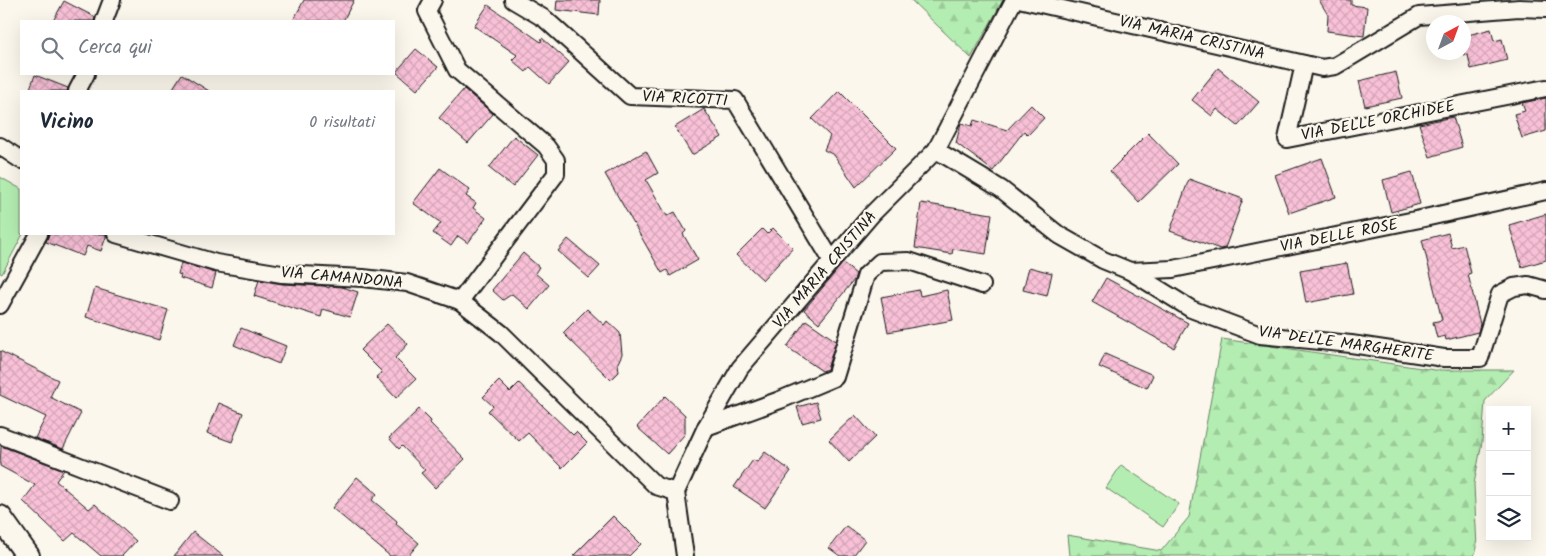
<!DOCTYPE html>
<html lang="it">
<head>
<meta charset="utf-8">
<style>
	:root { --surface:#fff; --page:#f6f6f7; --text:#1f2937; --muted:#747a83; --line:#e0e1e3 }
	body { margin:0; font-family:Kalam,sans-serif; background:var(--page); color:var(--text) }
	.controls { position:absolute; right:15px; bottom:15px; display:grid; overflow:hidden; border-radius:0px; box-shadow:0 5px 20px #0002 }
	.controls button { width:45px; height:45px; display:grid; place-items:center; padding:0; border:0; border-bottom:1px solid var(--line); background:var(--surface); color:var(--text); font:25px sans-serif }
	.compass { position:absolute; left:1426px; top:15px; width:45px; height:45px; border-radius:50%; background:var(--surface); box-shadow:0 5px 20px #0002; rotate:41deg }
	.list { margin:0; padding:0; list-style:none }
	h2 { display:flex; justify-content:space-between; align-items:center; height:65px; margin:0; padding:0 20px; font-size:21px }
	h2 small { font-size:16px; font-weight:400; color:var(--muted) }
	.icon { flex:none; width:28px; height:28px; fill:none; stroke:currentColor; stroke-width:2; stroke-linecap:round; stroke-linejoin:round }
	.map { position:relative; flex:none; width:1546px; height:556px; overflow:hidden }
	.search { position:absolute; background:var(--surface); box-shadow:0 5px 20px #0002; left:20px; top:20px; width:375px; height:55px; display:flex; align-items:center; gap:12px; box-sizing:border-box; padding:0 18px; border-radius:0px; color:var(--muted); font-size:19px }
	.panel { position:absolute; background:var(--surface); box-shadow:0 5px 20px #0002; left:20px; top:90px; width:375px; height:145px; border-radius:0px }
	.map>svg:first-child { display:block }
	.grass { fill:#b4edb1; stroke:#688466 }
	.forest { fill:url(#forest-firs); stroke:#688466 }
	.building { fill:url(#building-cross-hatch); stroke:#1c1c1c }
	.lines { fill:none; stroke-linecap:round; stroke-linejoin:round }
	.street-casing { stroke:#1c1c1c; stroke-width:20 }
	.secondary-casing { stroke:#1c1c1c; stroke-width:26 }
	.street { stroke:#fbf7ec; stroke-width:16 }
	.secondary { stroke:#fbf7ec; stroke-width:22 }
	.labels { text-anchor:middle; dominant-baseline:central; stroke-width:4.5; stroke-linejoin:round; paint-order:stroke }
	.street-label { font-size:16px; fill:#1c1c1c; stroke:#fbf7ec }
</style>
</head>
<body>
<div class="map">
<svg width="1546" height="556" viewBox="0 0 1546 556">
	<defs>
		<pattern id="forest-firs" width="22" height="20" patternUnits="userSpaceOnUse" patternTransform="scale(1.25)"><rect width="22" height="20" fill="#b4edb1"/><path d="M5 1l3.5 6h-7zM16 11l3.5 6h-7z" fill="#9acb98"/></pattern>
		<pattern id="building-cross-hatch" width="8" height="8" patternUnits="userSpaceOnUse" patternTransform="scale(1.25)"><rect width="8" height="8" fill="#f9c1d7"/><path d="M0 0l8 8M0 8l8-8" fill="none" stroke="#d5a5b8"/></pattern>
	</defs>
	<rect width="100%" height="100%" fill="#fbf7ec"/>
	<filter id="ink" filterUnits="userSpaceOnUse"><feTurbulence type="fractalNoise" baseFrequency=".02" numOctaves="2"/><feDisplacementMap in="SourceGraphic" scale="10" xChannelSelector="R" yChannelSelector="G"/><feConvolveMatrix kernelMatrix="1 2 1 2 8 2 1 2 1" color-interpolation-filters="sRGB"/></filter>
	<g filter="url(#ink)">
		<!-- grass -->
		<g class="grass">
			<polygon points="0,177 21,189 21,234 23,234 2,274 0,273"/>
			<polygon points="1121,465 1179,504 1163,527 1106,488"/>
		</g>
		<!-- forest -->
		<g class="forest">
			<polygon points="911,0 1003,0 971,58"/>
			<polygon points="1222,339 1435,370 1514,370 1485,401 1482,442 1474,484 1477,548 1474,556 1069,556 1067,535 1161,551 1189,517"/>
		</g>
		<!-- building -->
		<g class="building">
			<polygon points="304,0 354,0 343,21 293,21"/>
			<polygon points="557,0 600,0 599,15 556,10"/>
			<polygon points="1319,0 1351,0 1351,5 1367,7 1364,36 1327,31 1328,15"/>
			<polygon points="64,1 95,17 94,21 53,21"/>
			<polygon points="488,5 541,42 542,38 569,62 549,84 530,67 526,72 512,60 517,55 474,26"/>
			<polygon points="1491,29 1494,41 1502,39 1507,60 1471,69 1468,55 1464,56 1464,36"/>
			<polygon points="416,49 438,67 417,90 396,72"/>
			<polygon points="1218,68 1259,102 1238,126 1217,109 1212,116 1192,100"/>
			<polygon points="1396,72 1402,98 1365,106 1359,81"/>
			<polygon points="182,74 209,91 171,91"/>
			<polygon points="35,75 68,88 67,91 29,91"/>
			<polygon points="464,89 493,114 468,143 439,118"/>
			<polygon points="839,91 896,148 856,187 834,155 824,150 830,136 812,119"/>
			<polygon points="1546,98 1546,131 1522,138 1514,114 1525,111 1522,103"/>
			<polygon points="1031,105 1044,118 1028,135 1024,131 993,171 956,143 961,123 972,126 974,120 1007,130"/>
			<polygon points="704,109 722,137 692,155 675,127"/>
			<polygon points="1453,117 1462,147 1430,157 1419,124"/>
			<polygon points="1148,133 1178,164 1139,202 1110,171"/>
			<polygon points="514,136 538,155 513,187 489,168"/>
			<polygon points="646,151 658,173 646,180 667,216 675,212 686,231 683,234 698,260 670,276 667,270 662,273 605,174"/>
			<polygon points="1322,158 1336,197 1289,213 1275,175"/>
			<polygon points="440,168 470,190 466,196 476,203 473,208 486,218 468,243 458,236 451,246 433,233 441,223 413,203"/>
			<polygon points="1412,172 1420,204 1391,212 1383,180"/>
			<polygon points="1189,179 1243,199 1225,248 1220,249 1170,231"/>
			<polygon points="921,203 992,214 986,254 953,249 952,254 915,248"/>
			<polygon points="1546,214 1546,260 1522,267 1509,225"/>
			<polygon points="773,228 793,248 763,280 736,255 762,229 767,234"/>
			<polygon points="1448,233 1452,248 1464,245 1471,273 1468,274 1480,324 1478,332 1446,340 1445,336 1437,338 1433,322 1442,320 1422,240"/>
			<polygon points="49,234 106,234 106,237 101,251 87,246 83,256 46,242"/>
			<polygon points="568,239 600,266 589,278 558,251"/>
			<polygon points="523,253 539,267 535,273 549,285 529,309 512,294 503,300 492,290"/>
			<polygon points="181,263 216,273 212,288 180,278 181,275 178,274"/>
			<polygon points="843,263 856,274 854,280 819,323 804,310"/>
			<polygon points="1347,263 1353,294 1306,303 1300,271"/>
			<polygon points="1029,267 1052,273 1047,296 1023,290"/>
			<polygon points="1106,278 1188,323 1174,348 1092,302"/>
			<polygon points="259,280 282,284 324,286 329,288 330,286 342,287 358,292 350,317 323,309 321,317 254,296"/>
			<polygon points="95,288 168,310 159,340 86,317"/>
			<polygon points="919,290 920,296 947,290 953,320 888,332 881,297"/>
			<polygon points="587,309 604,325 607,321 620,333 622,354 618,363 619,372 611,380 563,333"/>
			<polygon points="806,320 836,341 827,369 822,371 787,347"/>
			<polygon points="387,324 408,344 395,358 416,379 396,398 376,377 382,372 360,350"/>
			<polygon points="241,328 286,346 279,364 234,345"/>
			<polygon points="0,351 58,380 50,397 81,413 63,449 35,438 46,417 0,395"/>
			<polygon points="1105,354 1153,375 1147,388 1099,367"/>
			<polygon points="499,381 510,392 519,383 573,435 576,432 587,443 562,468 528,433 519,441 488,411 493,406 483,397"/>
			<polygon points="665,396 685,415 685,434 667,454 637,427"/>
			<polygon points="816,402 821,418 802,423 797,407"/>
			<polygon points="219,403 243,413 232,442 207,433"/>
			<polygon points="419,409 431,421 430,423 465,459 435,488 421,473 425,470 402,446 399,449 389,438"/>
			<polygon points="855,415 875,437 849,462 829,440"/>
			<polygon points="1,446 64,470 56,481 89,509 95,504 136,541 122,556 101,556 74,533 65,541 23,501 35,485 0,466"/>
			<polygon points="765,452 791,471 765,508 734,487 753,460 757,462"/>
			<polygon points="357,477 377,494 372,500 397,521 396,524 419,543 408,556 390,556 332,508"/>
			<polygon points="613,516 641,544 629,556 573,556"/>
			<polygon points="846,526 865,540 853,556 840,556 829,548"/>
			<polygon points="193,532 223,556 174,556"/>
		</g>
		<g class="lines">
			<defs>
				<g id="street">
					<polyline points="433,0 427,11 457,70 546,146 556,160 556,174 460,301"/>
					<polyline points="513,0 545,19 630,96 735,100 832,261"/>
					<polyline points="1023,0 1322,68 1335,66 1347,59 1419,16 1519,8 1546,9"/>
					<polyline points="104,21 112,0"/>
					<polyline points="1304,64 1287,139 1546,88"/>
					<polyline points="77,91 86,74"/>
					<polyline points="0,146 21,160"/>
					<polyline points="936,150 1001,189 1059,235 1103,260 1130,271 1191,309 1260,335 1351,344 1444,358 1480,358 1500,294 1514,287 1528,285 1546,290"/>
					<polyline points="116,234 216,263 282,274 363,278 407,283 460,301 501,333 656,486 676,492"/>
					<polyline points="1130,271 1173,269 1420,219 1546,191"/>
					<polyline points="0,305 39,234"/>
					<polyline points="706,427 780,400 835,377 866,275 880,262 909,261 982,285"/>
					<polyline points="0,435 170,501"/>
					<polyline points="685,556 676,492 706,427 740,368 872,214 936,150 1014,0"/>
				</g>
				<polyline id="secondary" points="0,517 28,556"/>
			</defs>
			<!-- street casing -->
			<use href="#street" class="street-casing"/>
			<!-- secondary casing -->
			<use href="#secondary" class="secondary-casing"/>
			<!-- street -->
			<use href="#street" class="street"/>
			<!-- secondary -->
			<use href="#secondary" class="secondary"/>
		</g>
	</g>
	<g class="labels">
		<!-- street labels -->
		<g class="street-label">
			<text transform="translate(1192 38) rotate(13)">VIA MARIA CRISTINA</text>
			<text transform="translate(685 99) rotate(3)">VIA RICOTTI</text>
			<text transform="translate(1378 121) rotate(-11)">VIA DELLE ORCHIDEE</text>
			<text transform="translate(1339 236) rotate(-11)">VIA DELLE ROSE</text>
			<text transform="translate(825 270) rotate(-49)">VIA MARIA CRISTINA</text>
			<text transform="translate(342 278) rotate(5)">VIA CAMANDONA</text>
			<text transform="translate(1346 344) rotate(8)">VIA DELLE MARGHERITE</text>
		</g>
	</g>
</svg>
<div class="controls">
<button>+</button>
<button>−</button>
<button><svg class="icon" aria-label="layers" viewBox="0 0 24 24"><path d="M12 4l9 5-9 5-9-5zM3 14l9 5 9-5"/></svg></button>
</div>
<svg class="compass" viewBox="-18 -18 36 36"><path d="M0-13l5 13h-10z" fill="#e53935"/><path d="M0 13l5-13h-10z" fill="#747a83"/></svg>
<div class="search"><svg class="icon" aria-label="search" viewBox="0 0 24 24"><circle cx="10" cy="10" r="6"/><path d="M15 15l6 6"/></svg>Cerca qui</div>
<section class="panel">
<h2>Vicino<small>0 risultati</small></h2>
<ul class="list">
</ul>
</section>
</div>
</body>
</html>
